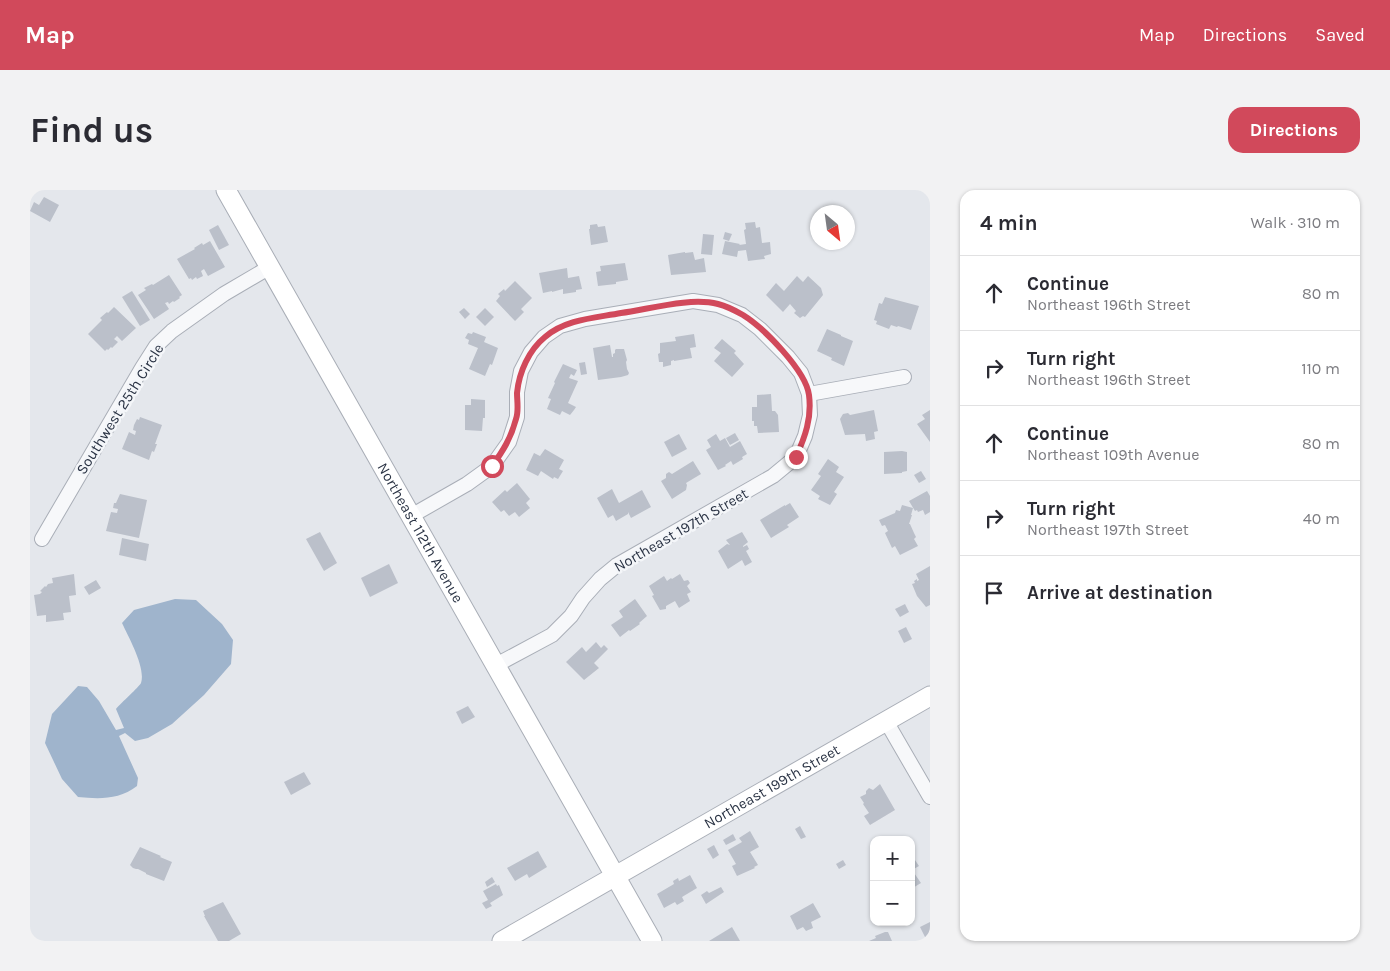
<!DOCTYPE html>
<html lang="en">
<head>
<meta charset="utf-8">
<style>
	:root { --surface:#fff; --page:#f2f2f3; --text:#2b2b33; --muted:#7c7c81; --line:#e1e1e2; --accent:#d1495b }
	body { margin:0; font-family:Karla,sans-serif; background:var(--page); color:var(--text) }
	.controls { position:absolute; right:15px; bottom:15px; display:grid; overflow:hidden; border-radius:10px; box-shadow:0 1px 4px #0004 }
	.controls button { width:45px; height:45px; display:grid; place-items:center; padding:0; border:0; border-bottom:1px solid var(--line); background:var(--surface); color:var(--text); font:25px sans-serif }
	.compass { position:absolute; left:780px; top:15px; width:45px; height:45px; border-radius:50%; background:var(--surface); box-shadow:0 1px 4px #0004; rotate:151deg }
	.stop { position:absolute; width:15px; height:15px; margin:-11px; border:4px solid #d1495b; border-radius:50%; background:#fff }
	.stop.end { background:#d1495b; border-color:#fff; box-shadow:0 1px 5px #0008 }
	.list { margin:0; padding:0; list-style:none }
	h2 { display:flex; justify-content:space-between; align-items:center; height:65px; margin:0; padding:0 20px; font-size:21px }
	h2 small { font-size:16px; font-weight:400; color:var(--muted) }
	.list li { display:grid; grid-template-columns:32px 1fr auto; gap:15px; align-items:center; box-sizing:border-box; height:75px; padding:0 20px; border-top:1px solid var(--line) }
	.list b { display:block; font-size:19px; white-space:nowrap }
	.list p { margin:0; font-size:16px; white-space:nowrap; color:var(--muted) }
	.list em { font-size:16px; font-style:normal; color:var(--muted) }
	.icon { flex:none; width:28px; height:28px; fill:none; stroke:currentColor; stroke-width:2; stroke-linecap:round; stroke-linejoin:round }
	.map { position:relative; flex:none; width:900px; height:751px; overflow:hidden; border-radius:15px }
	header { display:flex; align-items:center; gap:30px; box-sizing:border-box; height:70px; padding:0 25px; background:var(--accent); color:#fff }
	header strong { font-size:24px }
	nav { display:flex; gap:28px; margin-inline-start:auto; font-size:18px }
	.intro { display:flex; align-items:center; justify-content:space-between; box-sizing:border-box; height:120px; padding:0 30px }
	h1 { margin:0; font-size:35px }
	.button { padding:12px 22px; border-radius:15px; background:var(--accent); color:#fff; font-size:18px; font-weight:700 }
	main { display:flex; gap:30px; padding:0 30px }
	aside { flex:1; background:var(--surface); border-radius:15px; box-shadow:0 1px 4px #0004 }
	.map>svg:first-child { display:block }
	.water { fill:#9fb4cc }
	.building { fill:#bbc0ca }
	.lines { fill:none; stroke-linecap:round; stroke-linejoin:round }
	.street-casing { stroke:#a9aeb7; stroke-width:16 }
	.secondary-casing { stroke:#a9aeb7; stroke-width:21 }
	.street { stroke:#f7f8fa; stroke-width:14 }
	.secondary { stroke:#fff; stroke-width:19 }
	.route { stroke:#d1495b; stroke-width:6 }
	.labels { text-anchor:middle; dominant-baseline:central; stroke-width:5; stroke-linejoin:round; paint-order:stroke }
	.street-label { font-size:15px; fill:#2b3445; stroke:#f4f6f9 }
</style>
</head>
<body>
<header>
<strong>Map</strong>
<nav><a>Map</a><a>Directions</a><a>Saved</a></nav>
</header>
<div class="intro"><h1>Find us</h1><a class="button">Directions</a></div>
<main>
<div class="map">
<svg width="900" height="751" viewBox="0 0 900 751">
	<rect width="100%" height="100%" fill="#e4e7ec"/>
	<!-- water -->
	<path class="water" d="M145,409L166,410L192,434L203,450L201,474L174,505L142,534L118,548L105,551L95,543L89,546L108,588L107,596C89,610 69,609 48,607L32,589L15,553L22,524L48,496L57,497L69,511L86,540L94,538L86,519C91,513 109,497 111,493C116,478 99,448 92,433L104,420Z"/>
	<!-- building -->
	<g class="building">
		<polygon points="14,7 29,15 20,32 0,21 4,12 9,15"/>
		<polygon points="725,32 726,38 730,37 732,53 740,52 741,64 734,66 735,69 718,71 716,60 708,61 707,67 692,64 695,51 710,54 709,55 716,54 714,40 716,39 715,33"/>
		<polygon points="567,34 568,37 575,36 578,52 561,55 559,39 560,39 560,35"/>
		<polygon points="188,35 199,55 189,60 179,40"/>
		<polygon points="695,42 702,44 699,51 693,49"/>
		<polygon points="673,44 684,45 682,65 671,64"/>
		<polygon points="180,51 195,77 178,86 174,79 171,81 173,86 167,89 166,87 162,90 161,88 159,89 147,69 165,59 164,58 172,53 173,55"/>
		<polygon points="655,62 655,63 663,62 665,70 674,68 676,82 641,85 638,65"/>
		<polygon points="595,73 598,90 586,92 586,94 568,96 566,82 571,81 570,76"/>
		<polygon points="537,78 538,88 549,86 552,99 546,100 546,102 533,104 533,99 522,102 522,101 513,103 509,83"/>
		<polygon points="139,85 152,105 149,107 150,108 144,112 143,111 139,114 138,112 135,113 139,119 124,129 108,105 116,100 114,98 122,94 123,95"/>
		<polygon points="767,86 773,92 778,86 791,98 793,105 775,127 773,126 770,128 764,123 766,121 760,114 753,122 736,105 746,93 754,101"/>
		<polygon points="485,91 502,108 491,119 494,122 485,131 466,111 470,106 468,104 474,99 475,101"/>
		<polygon points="102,101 120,130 110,136 92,107"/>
		<polygon points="855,107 889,116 881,140 868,136 867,137 861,135 859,139 846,134 847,131 844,130 849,113 852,114"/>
		<polygon points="84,117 106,138 92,151 87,146 84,149 88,152 82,158 81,157 78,160 77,159 75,161 58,144 72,130 70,128 77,122 78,123"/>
		<polygon points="434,118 440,124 435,129 429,122"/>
		<polygon points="455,118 464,127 455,136 446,127"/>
		<polygon points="797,139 811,145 811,146 823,151 814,176 801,170 802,168 787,161"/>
		<polygon points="443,142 456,147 454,152 468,158 462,175 460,174 455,186 439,179 448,158 438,154 439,150 435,148 438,143 442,144"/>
		<polygon points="664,144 666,157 660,158 662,168 644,171 644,170 641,171 641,175 633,177 633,172 629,172 628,164 630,163 630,153 646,151 645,147"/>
		<polygon points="692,149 706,161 704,163 714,174 702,187 684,171 691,163 684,158"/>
		<polygon points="580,155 582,167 583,167 583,164 585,163 585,160 586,159 594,159 597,170 596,172 597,179 599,183 598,185 591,187 568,190 563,158"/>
		<polygon points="555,172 557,184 551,185 549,173"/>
		<polygon points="533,174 547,180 544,186 541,184 539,188 548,191 538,213 546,217 544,220 540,225 532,221 530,225 517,219 521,209 518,208 525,193 524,192"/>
		<polygon points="741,204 742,221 745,221 748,225 749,242 728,243 727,236 724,236 724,231 722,231 722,217 727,217 727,205"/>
		<polygon points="441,209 455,210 455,228 453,228 452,241 435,240 435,215 441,215"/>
		<polygon points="844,220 848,241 844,242 845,249 836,251 835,244 815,245 810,229 813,224 818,223 820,225"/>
		<polygon points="900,220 900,252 887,234 895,229 892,225"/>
		<polygon points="110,227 132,235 125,254 127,254 124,262 122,261 119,270 92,259 99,242 105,245 106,241 103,240 104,235 107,229 109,230"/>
		<polygon points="705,243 709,250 700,255 696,248"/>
		<polygon points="649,244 657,259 642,267 634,252"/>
		<polygon points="686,244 690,251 695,248 700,257 710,251 717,264 712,267 713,269 703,275 701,271 695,275 696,276 688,280 676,260 681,257 677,250"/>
		<polygon points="515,259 534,270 529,279 533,281 528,289 524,287 523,289 511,281 508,286 496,280 504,263 510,266"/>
		<polygon points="872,261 877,262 877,281 872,282 872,283 854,284 854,262"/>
		<polygon points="798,269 809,277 806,282 814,287 804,302 807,304 800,315 788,309 790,306 781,300 791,286 788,284"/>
		<polygon points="663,271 671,284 656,293 657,295 656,300 642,309 631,291 636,288 636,284 639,282 642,284"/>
		<polygon points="891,281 896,289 889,293 884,285"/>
		<polygon points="487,293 500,309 496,313 500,318 489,327 485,322 479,326 474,320 471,322 462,312 475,300 477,302"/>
		<polygon points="582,299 589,313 612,300 621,317 601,328 598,322 598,324 586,331 583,325 578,328 567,308"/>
		<polygon points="897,301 900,306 900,322 895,325 893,320 888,322 887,320 885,321 879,311"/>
		<polygon points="90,304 117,310 109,348 76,341 81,322 87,323 88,319 83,318 84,313 86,313"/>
		<polygon points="760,313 769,327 757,335 759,337 741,348 730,330 755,315 755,316"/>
		<polygon points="872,315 883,318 881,325 882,325 879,334 880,334 884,343 886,347 884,349 888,356 870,365 865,356 862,358 855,343 858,341 855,335 852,336 849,330 865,323 866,320 870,321"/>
		<polygon points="290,342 307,373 294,381 276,349"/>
		<polygon points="712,342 718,352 713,356 713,357 717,355 719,359 716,361 722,372 715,376 712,370 698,379 688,361 697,354 700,355 696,350"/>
		<polygon points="92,348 119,354 116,371 89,365"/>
		<polygon points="359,374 368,393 340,407 331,388"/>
		<polygon points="900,376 900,415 896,417 887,406 882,394 885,393 884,391 887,389 887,391 889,390 886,384"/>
		<polygon points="44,384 46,405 39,406 41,422 33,423 34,430 16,432 16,425 7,426 4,405 10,404 12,402 10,401 15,396 16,397 18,394 23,393 22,388"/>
		<polygon points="650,384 654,391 658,390 660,393 657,396 661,402 657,404 660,411 649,418 645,411 636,416 636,419 630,420 622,406 624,405 619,396 634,386 637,391 641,388 642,389"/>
		<polygon points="66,390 71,398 59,405 54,397"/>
		<polygon points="605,409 617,426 609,433 610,434 600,441 599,440 590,447 581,435 593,427 589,421"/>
		<polygon points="875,414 879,422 870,427 865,419"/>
		<polygon points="876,437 882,449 874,453 868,441"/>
		<polygon points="566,452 571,458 574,455 578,459 564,473 569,478 554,490 536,472 552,457 556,462"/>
		<polygon points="438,516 445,527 432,534 426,522"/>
		<polygon points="274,582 281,594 261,605 254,592"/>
		<polygon points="850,594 865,620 840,635 834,626 839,623 833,614 834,613 830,607 836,604 836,601 839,598 843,600"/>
		<polygon points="770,636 776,647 771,649 765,639"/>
		<polygon points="720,641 729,657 720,662 728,675 724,677 725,678 707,686 702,676 706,674 698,660 712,652 709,648"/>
		<polygon points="703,644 706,650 696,655 693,650"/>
		<polygon points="684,655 689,665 683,669 677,659"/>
		<polygon points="110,657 131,666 130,667 142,672 134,691 116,684 116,683 108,679 106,679 103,678 100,675"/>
		<polygon points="508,661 517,677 499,688 497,684 485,691 477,678"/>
		<polygon points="881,664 889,676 882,680 891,693 881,699"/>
		<polygon points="813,670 816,675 809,679 806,674"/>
		<polygon points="660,685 667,698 652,707 654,711 647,715 645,712 634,718 627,704 644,694 643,691 648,688 649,691"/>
		<polygon points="462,687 465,692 457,697 455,692"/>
		<polygon points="466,694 467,696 469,695 473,705 460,713 462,716 456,719 452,713 458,710 453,701"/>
		<polygon points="691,697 694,702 676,714 671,705 677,701 679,703"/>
		<polygon points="193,712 211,744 199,751 188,751 174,726 175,726 173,721"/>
		<polygon points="783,713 791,727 781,732 783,738 776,741 773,737 767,740 760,726"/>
		<polygon points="900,732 900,751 897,751 890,737"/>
		<polygon points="702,737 710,751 679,751"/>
		<polygon points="855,742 858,742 862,751 839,751 846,748 845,746"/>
	</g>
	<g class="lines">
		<defs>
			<g id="street">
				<polyline points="779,204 874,187"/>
				<polyline points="381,326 437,294 462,276 479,252 487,227 487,202 491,181 501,162 514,147 530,136 555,129 663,111 688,115 712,125 730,139 758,167 771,183 779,204 780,225 775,246 766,267 743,286 587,375 570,389 553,408 541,426 522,445 466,475"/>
				<polyline points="12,349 112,178 126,156 142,141 194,104 240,77"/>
				<polyline points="856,531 900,607"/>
			</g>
			<g id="secondary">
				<path id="s1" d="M196,0L622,751"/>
				<path id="s2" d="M472,751L900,506"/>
			</g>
		</defs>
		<!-- street casing -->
		<use href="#street" class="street-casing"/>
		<!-- secondary casing -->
		<use href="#secondary" class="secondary-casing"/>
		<!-- street -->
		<use href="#street" class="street"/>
		<!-- secondary -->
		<use href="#secondary" class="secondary"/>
	</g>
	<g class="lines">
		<!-- route -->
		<path class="route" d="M462,276C473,261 481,248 486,229C489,221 487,211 487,203C489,182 499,160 515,147C536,129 565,128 591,123C620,119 660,107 688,114C696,116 706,121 713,125C734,138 776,181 779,205C782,228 775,247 766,267"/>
	</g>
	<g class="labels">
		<!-- street labels -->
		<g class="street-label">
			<text transform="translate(90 219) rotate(-58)">Southwest 25th Circle</text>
			<text transform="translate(651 340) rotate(-30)">Northeast 197th Street</text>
			<text stroke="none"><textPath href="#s1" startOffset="394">Northeast 112th Avenue</textPath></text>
			<text stroke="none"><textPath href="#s2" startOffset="311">Northeast 199th Street</textPath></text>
		</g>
	</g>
</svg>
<div class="controls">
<button>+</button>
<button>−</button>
</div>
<svg class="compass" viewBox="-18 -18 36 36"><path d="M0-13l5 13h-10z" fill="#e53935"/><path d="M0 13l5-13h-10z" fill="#7c7c81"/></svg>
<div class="stop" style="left:462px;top:276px"></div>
<div class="stop end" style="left:766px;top:267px"></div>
</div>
<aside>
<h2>4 min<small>Walk · 310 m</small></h2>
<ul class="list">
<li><svg class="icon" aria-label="ahead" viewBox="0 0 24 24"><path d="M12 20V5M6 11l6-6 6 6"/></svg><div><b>Continue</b><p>Northeast 196th Street</p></div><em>80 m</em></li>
<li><svg class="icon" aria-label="right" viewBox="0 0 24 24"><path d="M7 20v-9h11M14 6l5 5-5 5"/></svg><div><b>Turn right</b><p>Northeast 196th Street</p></div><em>110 m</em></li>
<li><svg class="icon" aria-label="ahead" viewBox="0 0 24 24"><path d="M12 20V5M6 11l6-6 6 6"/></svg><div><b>Continue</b><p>Northeast 109th Avenue</p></div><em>80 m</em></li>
<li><svg class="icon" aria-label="right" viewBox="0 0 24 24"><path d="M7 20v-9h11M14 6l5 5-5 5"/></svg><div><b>Turn right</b><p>Northeast 197th Street</p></div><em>40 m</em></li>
<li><svg class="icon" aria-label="arrive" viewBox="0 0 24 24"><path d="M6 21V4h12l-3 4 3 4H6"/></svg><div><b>Arrive at destination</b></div></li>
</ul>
</aside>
</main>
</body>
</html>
